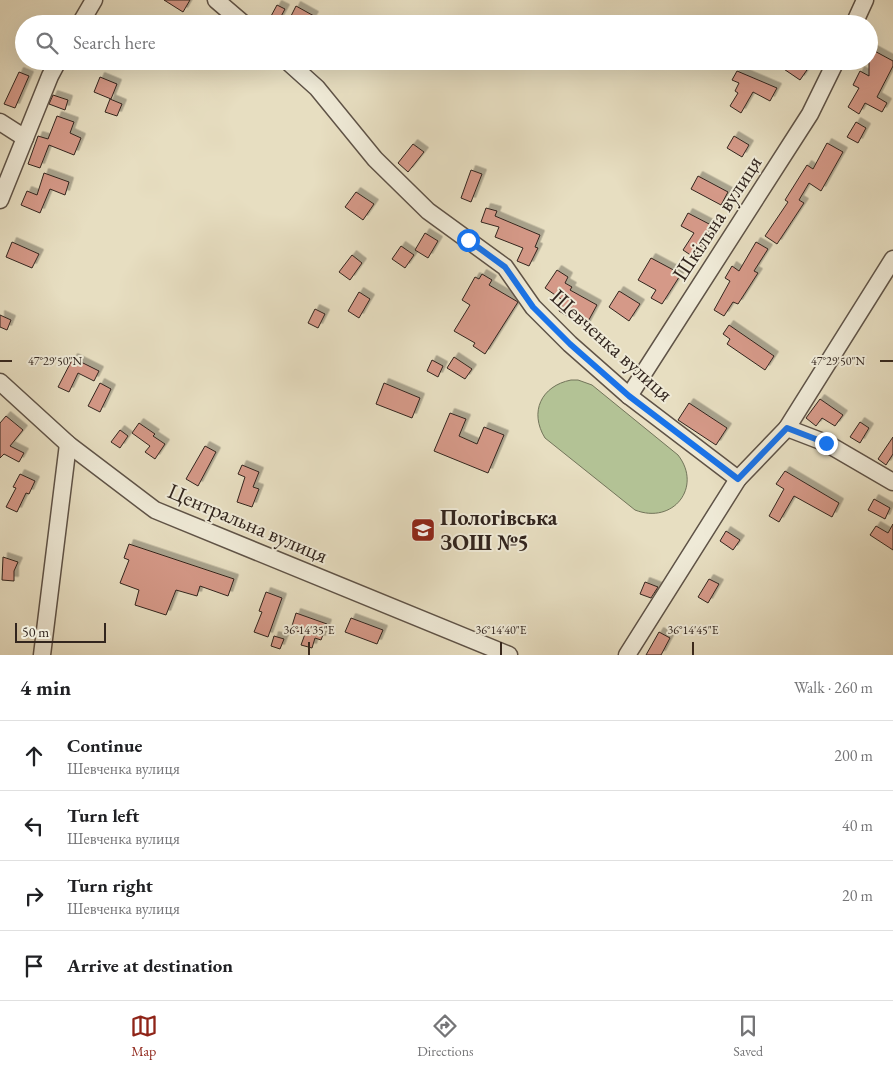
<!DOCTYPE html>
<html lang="en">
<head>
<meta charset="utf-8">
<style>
	:root { --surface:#fff; --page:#f6f6f6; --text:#202124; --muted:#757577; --line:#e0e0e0; --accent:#8f2418 }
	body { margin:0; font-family:"EB Garamond",serif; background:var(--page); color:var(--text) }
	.scale { position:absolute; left:15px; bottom:12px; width:91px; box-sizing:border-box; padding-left:5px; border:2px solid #32251e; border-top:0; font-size:14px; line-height:18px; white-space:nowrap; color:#32251e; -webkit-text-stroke:4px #efead7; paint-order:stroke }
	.stop { position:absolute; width:15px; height:15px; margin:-11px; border:4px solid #1a73e8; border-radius:50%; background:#fff }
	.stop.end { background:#1a73e8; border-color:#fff; box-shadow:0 1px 5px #0008 }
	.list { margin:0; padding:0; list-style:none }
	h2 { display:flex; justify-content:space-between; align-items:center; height:65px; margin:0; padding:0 20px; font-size:21px }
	h2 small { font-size:16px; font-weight:400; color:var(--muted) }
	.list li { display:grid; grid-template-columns:32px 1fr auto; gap:15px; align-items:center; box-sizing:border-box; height:70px; padding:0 20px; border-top:1px solid var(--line) }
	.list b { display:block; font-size:19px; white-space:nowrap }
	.list p { margin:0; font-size:16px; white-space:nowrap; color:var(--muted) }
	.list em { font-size:16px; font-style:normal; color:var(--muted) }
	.icon { flex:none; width:28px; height:28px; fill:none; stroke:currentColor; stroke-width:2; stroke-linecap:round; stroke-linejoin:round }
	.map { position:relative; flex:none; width:893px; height:655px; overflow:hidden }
	.search { position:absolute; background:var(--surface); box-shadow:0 5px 20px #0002; left:15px; right:15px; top:15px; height:55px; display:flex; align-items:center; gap:12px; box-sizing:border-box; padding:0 18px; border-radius:28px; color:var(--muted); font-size:19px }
	.sheet { height:345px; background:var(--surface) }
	nav { display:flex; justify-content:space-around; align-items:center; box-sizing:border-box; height:70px; border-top:1px solid var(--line); background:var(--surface); font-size:14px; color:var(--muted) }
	nav a { display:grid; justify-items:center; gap:2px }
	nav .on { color:var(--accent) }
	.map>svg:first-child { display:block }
	.green { fill:#b3c295; stroke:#72745a }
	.building { fill:#d59988; stroke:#32251e; filter:url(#shadow) }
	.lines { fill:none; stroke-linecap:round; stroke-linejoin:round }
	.minor-casing { stroke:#5f5347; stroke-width:19 }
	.minor { stroke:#efead7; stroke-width:16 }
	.route { stroke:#1a73e8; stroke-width:6 }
	.ticks { fill:none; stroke:#32251e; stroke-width:2 }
	.labels { text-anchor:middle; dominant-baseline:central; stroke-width:4; stroke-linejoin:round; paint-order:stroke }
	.street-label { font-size:22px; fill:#32251e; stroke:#efead7 }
	.poi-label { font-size:22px; font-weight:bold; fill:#32251e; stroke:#efead7; text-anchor:start }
	.ticks-label { font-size:12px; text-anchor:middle; fill:#32251e; stroke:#efead7; stroke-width:4; stroke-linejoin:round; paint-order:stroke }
</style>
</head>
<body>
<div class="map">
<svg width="893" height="655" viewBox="0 0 893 655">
	<defs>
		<filter id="shadow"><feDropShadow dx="4.5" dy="-4.5" stdDeviation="0" flood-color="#0004"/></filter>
	</defs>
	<rect width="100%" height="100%" fill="#e7dec1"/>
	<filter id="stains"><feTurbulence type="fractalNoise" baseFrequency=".004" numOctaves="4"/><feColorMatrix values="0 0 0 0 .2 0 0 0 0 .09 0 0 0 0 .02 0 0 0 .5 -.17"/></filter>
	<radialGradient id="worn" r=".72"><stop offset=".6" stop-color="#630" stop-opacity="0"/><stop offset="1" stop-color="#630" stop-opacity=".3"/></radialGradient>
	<!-- green -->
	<path class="green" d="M571,380H578L592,385L678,455C703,487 673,525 635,510L545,438C529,412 541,386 571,380Z"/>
	<!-- building -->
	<g class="building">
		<polygon points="164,0 190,0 183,12"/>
		<polygon points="277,5 285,9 278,22 270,18"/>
		<polygon points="296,6 314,16 309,24 300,24 290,18"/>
		<polygon points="869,48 893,61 893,66 877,97 887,103 882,112 865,103 859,114 848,107 859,88 853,85 860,71 869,76"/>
		<polygon points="772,61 800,61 809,67 800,80"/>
		<polygon points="737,71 777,88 770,101 753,92 741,113 730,106 738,93 735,91 739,83 732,80"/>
		<polygon points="19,72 29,76 15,108 4,104"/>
		<polygon points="100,77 117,84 111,99 94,92"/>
		<polygon points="53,95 68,100 65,110 49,104"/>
		<polygon points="110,99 122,104 117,116 105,112"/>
		<polygon points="57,116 74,122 70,133 81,138 74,155 49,145 40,168 28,164 38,136 48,139"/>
		<polygon points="856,122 866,128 858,143 847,137"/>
		<polygon points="734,136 749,145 742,157 727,148"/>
		<polygon points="827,143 843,152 821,191 809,183 799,200 804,203 777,244 765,236 788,202 785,200 807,165 813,169"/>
		<polygon points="413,144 424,152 408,172 398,163"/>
		<polygon points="471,170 482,174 471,202 461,198"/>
		<polygon points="44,173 69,182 65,195 50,189 40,213 21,205 27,191 37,195"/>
		<polygon points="698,176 728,192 721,205 691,189"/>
		<polygon points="356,192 374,204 363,220 345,207"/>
		<polygon points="486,208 497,211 495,216 540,235 535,247 538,248 529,266 517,261 523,248 495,237 499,227 481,222"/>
		<polygon points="688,213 711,225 695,258 683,250 694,233 681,226"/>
		<polygon points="425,233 438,241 428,258 415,250"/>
		<polygon points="12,242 39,254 32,268 6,257"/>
		<polygon points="756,242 768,249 754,271 758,273 738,304 733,302 724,316 714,310 730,281 725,278 732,266 739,271"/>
		<polygon points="401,246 414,255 405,268 392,259"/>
		<polygon points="352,255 362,263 350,280 339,272"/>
		<polygon points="651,258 681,274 662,304 651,298 656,290 638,280"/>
		<polygon points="557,270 568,277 565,283 572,287 570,290 597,305 585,327 559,311 564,301 545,288"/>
		<polygon points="482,274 492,280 489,285 518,302 485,354 473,346 475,343 454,331 470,305 462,300 475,277 479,279"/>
		<polygon points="619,291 640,304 629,321 609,307"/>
		<polygon points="359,292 370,299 359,318 348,311"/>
		<polygon points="315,309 325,314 318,328 308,323"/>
		<polygon points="0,315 11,320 7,330 0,327"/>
		<polygon points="729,325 774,356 765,370 727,344 730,339 723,334"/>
		<polygon points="454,357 472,369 465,379 447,368"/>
		<polygon points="73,358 99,371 94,381 78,373 69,392 58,387"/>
		<polygon points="432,360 443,366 438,377 427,371"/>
		<polygon points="100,383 111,389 100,412 88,406"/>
		<polygon points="384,383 420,398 412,418 376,404"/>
		<polygon points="820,399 843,415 835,426 822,418 816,426 806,418"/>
		<polygon points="689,403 727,428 716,445 678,420"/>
		<polygon points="450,413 466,419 459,436 477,444 484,427 504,435 488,473 434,451"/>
		<polygon points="6,416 23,430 10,446 24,453 19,462 4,454 0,458 0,423"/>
		<polygon points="860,422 869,428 860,443 850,437"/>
		<polygon points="139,423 155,434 153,436 165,444 155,459 145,452 150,446 132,433"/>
		<polygon points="120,430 128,436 120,448 111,442"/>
		<polygon points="893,437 893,454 886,465 878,459"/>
		<polygon points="205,446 216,452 198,486 186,479"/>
		<polygon points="242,465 259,472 253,487 259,489 252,507 237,502 245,477 238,474"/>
		<polygon points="785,471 839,503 832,517 794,496 779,522 769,516 784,489 776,484"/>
		<polygon points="20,474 35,481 29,494 26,493 17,512 6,507 16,488 13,487"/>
		<polygon points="874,499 890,508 885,519 868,510"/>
		<polygon points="893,524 893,550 870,535 876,526 888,533"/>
		<polygon points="726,531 740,540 733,550 720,541"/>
		<polygon points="129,544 234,579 228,596 200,586 197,596 176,590 166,615 135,605 139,590 120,583 129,560 124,558"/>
		<polygon points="3,557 18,562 14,571 14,581 2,580"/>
		<polygon points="709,579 719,584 708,603 698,597"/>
		<polygon points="645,582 658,587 651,598 640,594"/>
		<polygon points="266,592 282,598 268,637 254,632 262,612 259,611"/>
		<polygon points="296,613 327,624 321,640 315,638 312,648 301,645 305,634 291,629"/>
		<polygon points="351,618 383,630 377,644 345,632"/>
		<polygon points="659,632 670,638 661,655 646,655"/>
		<polygon points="274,636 284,639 280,649 271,646"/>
	</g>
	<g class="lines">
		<defs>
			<g id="minor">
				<polyline points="216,0 244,24"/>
				<polyline points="80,24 94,0"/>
				<polyline points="854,24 865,0"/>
				<polyline points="287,61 317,88 375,159 428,211 505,267 533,307 570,344 629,396 738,479 787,428 826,443 893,482"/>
				<polyline points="0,122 25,138"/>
				<polyline points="0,200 50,76 58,61"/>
				<polyline points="0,382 68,444 155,510 509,655"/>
				<polyline points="629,396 810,114 836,61"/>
				<polyline points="787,428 893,259"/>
				<polyline points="42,655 68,444"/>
				<polyline points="627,655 738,479"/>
			</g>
		</defs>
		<!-- minor casing -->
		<use href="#minor" class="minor-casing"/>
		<!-- minor -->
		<use href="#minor" class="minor"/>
	</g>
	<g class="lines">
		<!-- route -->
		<polyline class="route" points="468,240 505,267 533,307 570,344 629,396 738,479 787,428 826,443"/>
	</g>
	<!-- ticks -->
	<path class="ticks" d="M0,361H12M880,361H893M309,642V655M501,642V655M693,642V655"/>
	<!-- icons -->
	<defs>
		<symbol id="school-square" viewBox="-11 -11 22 22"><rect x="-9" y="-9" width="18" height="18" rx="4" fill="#8f2418" stroke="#efead7"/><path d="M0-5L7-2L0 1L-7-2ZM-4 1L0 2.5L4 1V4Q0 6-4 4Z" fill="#fff"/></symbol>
	</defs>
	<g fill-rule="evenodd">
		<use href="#school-square" x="409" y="516" width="28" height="28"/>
	</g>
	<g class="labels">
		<!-- street labels -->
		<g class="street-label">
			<text transform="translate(717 218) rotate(-57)">Шкільна вулиця</text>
			<text transform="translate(612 345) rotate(42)">Шевченка вулиця</text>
			<text transform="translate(248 523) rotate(23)">Центральна вулиця</text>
		</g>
		<!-- poi labels -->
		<g class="poi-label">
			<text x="440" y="517">Пологівська<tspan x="440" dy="25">ЗОШ №5</tspan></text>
		</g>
	</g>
	<g class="ticks-label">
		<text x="55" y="365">47°29'50"N</text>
		<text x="838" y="365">47°29'50"N</text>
		<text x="309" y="634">36°14'35"E</text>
		<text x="501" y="634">36°14'40"E</text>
		<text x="693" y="634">36°14'45"E</text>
	</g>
	<rect width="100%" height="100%" filter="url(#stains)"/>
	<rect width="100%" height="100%" fill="url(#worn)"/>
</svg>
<div class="scale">50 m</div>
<div class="stop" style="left:468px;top:240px"></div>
<div class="stop end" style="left:826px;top:443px"></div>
<div class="search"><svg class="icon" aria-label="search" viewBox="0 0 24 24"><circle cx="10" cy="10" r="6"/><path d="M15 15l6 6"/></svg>Search here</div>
</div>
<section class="sheet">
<h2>4 min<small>Walk · 260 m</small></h2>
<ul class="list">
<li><svg class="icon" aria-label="ahead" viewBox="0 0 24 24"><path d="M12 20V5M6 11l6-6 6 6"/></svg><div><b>Continue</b><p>Шевченка вулиця</p></div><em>200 m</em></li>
<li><svg class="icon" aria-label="left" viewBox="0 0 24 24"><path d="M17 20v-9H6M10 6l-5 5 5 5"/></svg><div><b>Turn left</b><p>Шевченка вулиця</p></div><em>40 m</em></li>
<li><svg class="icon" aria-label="right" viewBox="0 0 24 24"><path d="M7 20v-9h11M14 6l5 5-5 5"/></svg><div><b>Turn right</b><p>Шевченка вулиця</p></div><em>20 m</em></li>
<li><svg class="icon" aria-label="arrive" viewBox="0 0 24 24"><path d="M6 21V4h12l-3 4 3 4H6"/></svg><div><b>Arrive at destination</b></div></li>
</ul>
</section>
<nav>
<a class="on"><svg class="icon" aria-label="map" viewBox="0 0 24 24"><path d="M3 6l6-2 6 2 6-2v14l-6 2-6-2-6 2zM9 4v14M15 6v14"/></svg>Map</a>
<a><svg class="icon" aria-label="directions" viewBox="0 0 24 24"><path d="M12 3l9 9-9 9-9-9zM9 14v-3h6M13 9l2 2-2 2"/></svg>Directions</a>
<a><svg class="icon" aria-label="saved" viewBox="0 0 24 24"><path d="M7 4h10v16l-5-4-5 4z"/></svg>Saved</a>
</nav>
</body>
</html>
